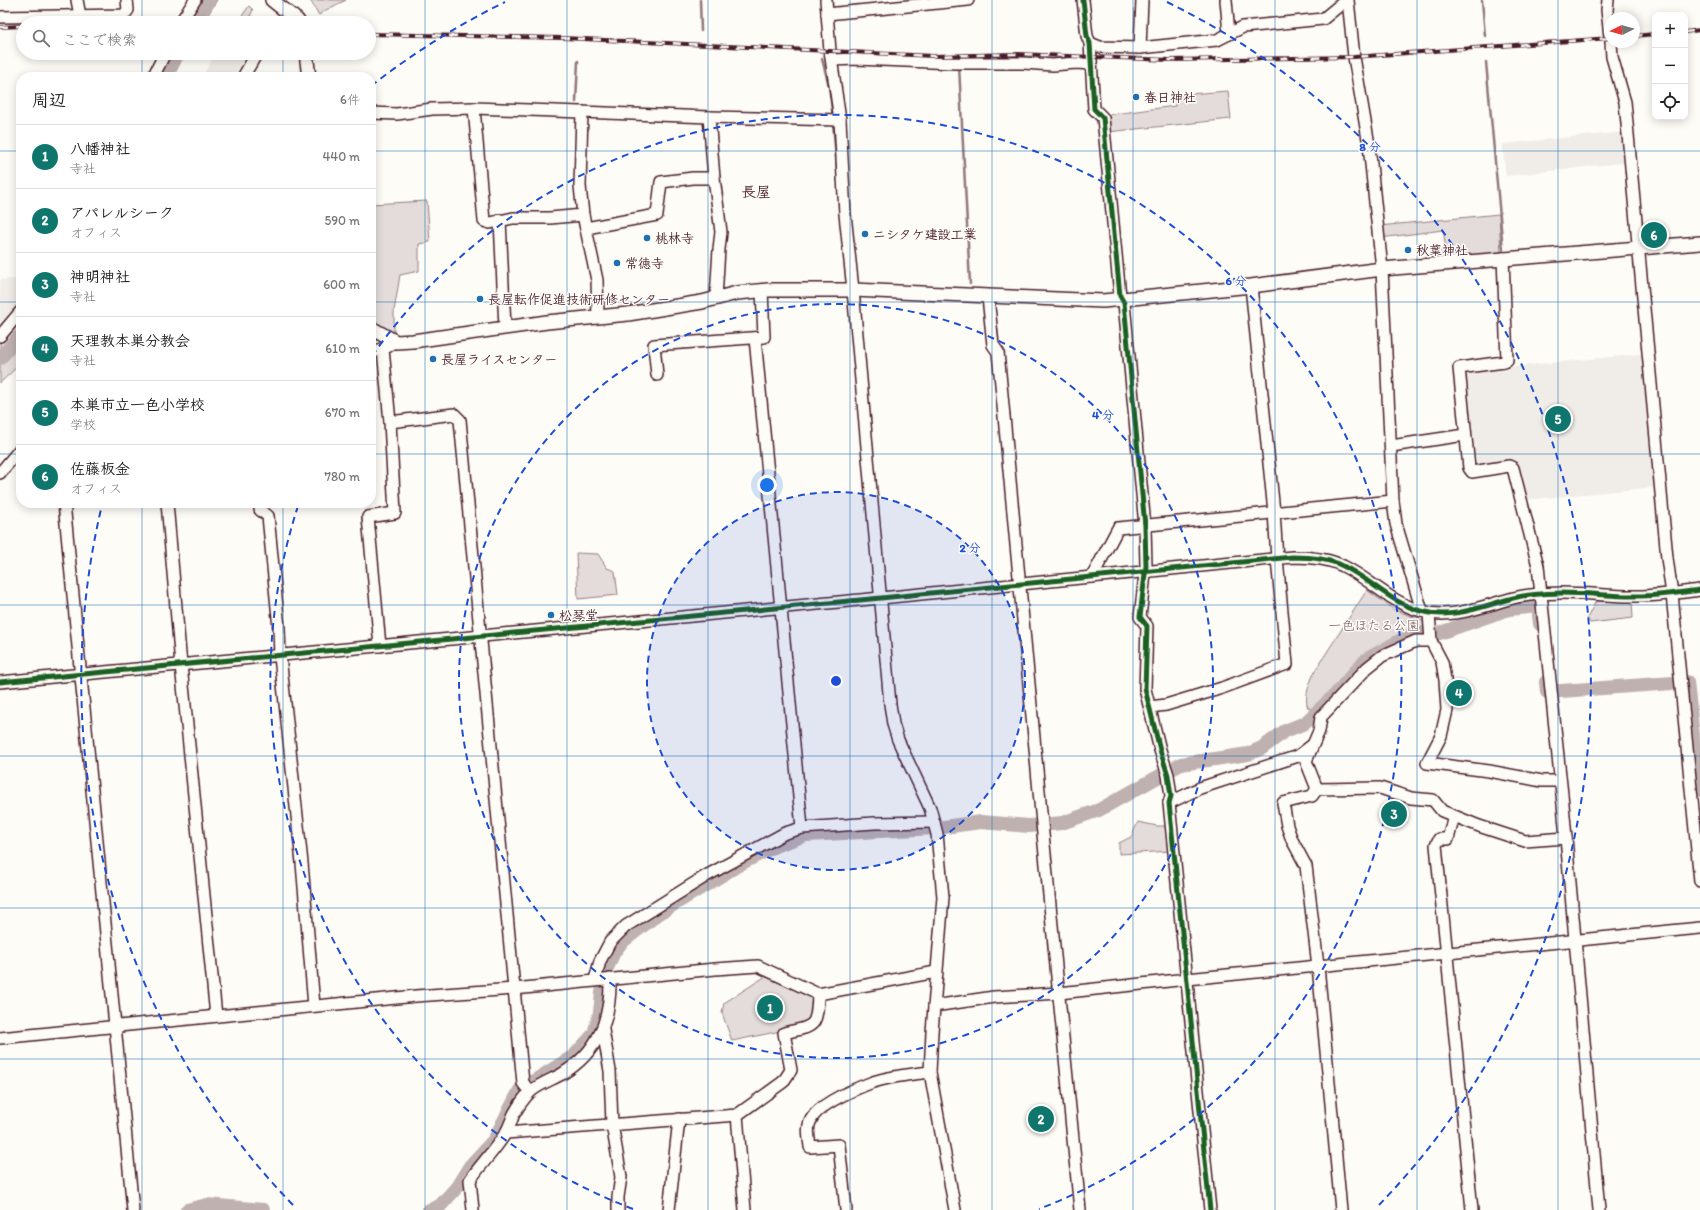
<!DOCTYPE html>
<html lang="ja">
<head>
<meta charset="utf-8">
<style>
	:root { --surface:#fff; --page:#f6f6f6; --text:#222; --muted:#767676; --line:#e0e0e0; --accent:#0f766e }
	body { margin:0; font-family:Itim,"Klee One",sans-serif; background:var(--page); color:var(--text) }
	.controls { position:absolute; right:12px; top:12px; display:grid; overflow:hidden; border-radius:8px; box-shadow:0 2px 10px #0003 }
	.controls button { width:36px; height:36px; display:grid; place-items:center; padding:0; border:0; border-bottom:1px solid var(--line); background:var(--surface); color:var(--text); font:20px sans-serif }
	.compass { position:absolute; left:1604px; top:12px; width:36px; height:36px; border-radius:50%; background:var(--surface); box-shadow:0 2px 10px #0003; rotate:265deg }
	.you { position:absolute; left:767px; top:485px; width:14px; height:14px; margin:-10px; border:3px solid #fff; border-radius:50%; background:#1a73e8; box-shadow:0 0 0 6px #1a73e833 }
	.badge { display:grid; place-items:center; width:26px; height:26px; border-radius:50%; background:var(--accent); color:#fff; font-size:13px; font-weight:700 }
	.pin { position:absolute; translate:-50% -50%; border:2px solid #fff; box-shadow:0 1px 4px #0006 }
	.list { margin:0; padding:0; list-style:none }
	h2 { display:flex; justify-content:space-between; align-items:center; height:52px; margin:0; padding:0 16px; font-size:17px }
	h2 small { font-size:13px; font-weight:400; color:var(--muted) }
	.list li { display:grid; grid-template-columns:26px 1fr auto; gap:12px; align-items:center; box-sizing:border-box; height:64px; padding:0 16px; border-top:1px solid var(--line) }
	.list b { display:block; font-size:15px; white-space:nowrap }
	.list p { margin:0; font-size:13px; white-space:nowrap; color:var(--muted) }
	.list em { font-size:13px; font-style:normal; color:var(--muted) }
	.icon { flex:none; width:22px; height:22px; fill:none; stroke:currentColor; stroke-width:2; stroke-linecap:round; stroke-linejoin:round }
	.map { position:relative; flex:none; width:1700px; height:1210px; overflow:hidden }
	.search { position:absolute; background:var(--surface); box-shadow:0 2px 10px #0003; left:16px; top:16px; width:360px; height:44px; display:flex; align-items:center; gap:10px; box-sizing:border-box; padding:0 14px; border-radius:22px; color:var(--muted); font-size:15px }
	.panel { position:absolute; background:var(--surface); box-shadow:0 2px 10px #0003; left:16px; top:72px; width:360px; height:436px; border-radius:16px }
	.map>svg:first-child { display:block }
	.built { fill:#f0ece8 }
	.green { fill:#e3dcda; stroke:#967e82 }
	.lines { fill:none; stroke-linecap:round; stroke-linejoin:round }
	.stream { stroke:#91777b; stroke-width:2.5 }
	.river { stroke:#c0b1b1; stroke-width:14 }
	.minor-casing { stroke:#4a1f2b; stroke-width:14 }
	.major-casing { stroke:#4a1f2b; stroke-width:16 }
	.minor { stroke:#fdfcf7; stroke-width:11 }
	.major { stroke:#fdfcf7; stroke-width:13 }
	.rail-casing { stroke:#4a1f2b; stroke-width:4 }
	.rail { stroke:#fdfcf7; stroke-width:2.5; stroke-dasharray:8; stroke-linecap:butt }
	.cycleway-casing { stroke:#fdfcf7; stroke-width:8 }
	.cycleway { stroke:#1b5e20; stroke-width:5 }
	.grid { fill:none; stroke:#1f6fb2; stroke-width:1; stroke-opacity:0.55 }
	.ring { fill:none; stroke:#1d4ed8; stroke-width:2; stroke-dasharray:7 5 }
	.poi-dot { fill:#1f6fb2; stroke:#fdfcf7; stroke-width:1.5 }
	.labels { text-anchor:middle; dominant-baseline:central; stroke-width:3; stroke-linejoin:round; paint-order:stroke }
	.poi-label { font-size:13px; font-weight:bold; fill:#4a1f2b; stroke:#fdfcf7; text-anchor:start }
	.park-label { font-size:13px; fill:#704e57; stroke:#fdfcf7 }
	.quarter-label { font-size:15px; font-weight:bold; fill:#4a1f2b; stroke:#fdfcf7 }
	.centre { fill:#1d4ed8; stroke:#fdfcf7; stroke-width:2 }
	.ring-label { font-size:12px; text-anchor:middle; font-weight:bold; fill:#1d4ed8; stroke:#fdfcf7; stroke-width:3; stroke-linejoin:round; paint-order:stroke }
</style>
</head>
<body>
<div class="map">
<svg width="1700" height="1210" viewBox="0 0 1700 1210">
	<rect width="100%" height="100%" fill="#fdfcf7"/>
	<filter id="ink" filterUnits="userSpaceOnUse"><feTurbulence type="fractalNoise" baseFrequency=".025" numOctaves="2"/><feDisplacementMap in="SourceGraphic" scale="8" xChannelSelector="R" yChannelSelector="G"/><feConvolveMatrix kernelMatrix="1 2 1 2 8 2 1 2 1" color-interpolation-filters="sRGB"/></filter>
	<g filter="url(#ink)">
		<!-- built -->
		<g class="built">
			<polygon points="216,53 248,53 233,77 202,77"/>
			<polygon points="1625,132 1629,162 1506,176 1502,144"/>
			<polygon points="12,279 21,281 21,301 0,326 0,280"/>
			<polygon points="1642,354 1655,487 1525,500 1516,463 1476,468 1472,464 1463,374 1466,371"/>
		</g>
		<!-- green -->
		<g class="green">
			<polygon points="202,0 217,0 203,23 188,23"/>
			<polygon points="310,0 346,0 324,11 319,15"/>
			<polygon points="249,6 253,10 250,16 259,21 258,23 237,23"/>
			<polygon points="172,53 185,53 173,77 159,77"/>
			<polygon points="1228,91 1231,119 1108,132 1106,115 1175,106 1176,95"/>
			<polygon points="427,201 430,242 419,244 419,271 400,275 394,311 394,334 371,324 371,204"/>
			<polygon points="1499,214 1501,254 1435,259 1435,251 1446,250 1443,230 1380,238 1379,226"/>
			<polygon points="21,317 21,363 0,383 0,339"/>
			<polygon points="576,553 598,554 607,568 615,571 618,595 578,599"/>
			<path d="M1367,590L1393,609L1423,621L1425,626L1400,637L1360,661L1331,697L1314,709L1308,708C1303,697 1311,679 1316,669Z"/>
			<polygon points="1596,601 1632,602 1633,618 1590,623 1587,618"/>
			<polygon points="1138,822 1157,826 1169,826 1172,851 1119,854 1119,843 1131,837"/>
			<polygon points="769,974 797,991 810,996 814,1001 814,1015 805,1026 732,1041 722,1013 724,1003"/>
		</g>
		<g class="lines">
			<!-- stream -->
			<g class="stream">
				<polyline points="700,0 701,31"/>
				<polyline points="1482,0 1485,36"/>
				<polyline points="822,59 829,86 833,118"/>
				<polyline points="1486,62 1503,250"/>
				<polyline points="959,65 970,284"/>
				<polyline points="1086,69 1087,78"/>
				<polyline points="576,102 578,61"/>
				<polyline points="833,123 838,182"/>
			</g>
			<!-- river -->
			<g class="river">
				<polyline points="196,17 209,0"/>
				<polyline points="166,77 178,53"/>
				<polyline points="0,358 21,335"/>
				<polyline points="1546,682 1547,692 1687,682 1699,789 1700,790"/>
				<polyline points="187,1210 207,1205 263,1210"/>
				<polyline points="429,1210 440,1206 457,1187 470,1166 494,1140 520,1090 574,1056 594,1034 600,1012 604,975 614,952 622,942 658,914 740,864 775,846 806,835 936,828 981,822 1029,826 1062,823 1099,810 1181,764 1248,754 1262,748 1285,731 1305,723 1336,694 1358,668 1367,659 1401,640 1414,635 1437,634 1509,609 1538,606 1540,624"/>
			</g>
			<defs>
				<g id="minor">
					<polyline points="77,0 80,16"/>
					<polyline points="826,0 830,51 840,120 845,214 853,290 890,704 893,724 898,740 930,808 937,834 943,897 932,1032 930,1072 955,1210"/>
					<polyline points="1083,0 1087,36 1090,43 1094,109 1103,118 1120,296 1124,303 1145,526 1146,566 1140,617 1147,626 1145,689 1160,750 1168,775 1171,796 1169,803 1210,1210"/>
					<polyline points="1226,0 1229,34"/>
					<polyline points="1348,0 1354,57 1369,145 1382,269 1393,501 1396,524 1422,611"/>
					<polyline points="1608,0 1607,10 1610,37"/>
					<polyline points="827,14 968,0"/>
					<polyline points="0,17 124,15 128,10 127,0"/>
					<polyline points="180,23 195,0"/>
					<polyline points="1611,42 1612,57 1625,102 1667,558 1672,594 1700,881"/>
					<polyline points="1090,43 1100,47 1140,48 1217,40 1243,27 1323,19 1346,0"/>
					<polyline points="1140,48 1142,0"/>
					<polyline points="832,60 856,59 955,63 1023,63 1053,65 1076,63 1091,64"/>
					<polyline points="153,77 165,53"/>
					<polyline points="243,77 257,53"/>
					<polyline points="474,108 484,221 490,223 513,218 550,218 583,215"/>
					<polyline points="582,112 580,186 583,215 597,280 598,317"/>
					<polyline points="371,113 397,114 432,109 474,108 709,117 840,120"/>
					<polyline points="709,117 714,178 721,232 719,249 716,298"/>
					<polyline points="500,220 505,328"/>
					<polyline points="586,228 657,215 661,182 693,178 714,178"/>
					<polyline points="1503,258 1507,360 1504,362 1459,368 1469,468 1472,472 1509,466 1513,468 1538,566 1563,804 1599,1210"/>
					<polyline points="988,297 993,345 998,352 1043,834 1080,1210"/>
					<polyline points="0,336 21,311"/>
					<polyline points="755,338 802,828"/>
					<polyline points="371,353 389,346"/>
					<polyline points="657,375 654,345 764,337 762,290"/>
					<polyline points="390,422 454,414 460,420 523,1083 530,1092"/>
					<polyline points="1391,446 1465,435"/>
					<polyline points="0,473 21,448"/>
					<polyline points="64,503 133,1210"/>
					<polyline points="167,503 181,665 216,1016"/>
					<polyline points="260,503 260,510 268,516 279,628 280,656 302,863 314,1006"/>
					<polyline points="1092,577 1118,528 1393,501"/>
					<polyline points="1429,613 1431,641 1442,662 1445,680 1447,710 1441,736 1427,763 1489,771 1542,781 1559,781"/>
					<polyline points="380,646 368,517 395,513 390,422 383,349"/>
					<path d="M0,682L881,598L1292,557C1309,557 1328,558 1343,566C1370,579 1391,603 1421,611C1452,620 1483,606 1513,598C1551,589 1592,595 1631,596C1654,597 1677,593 1700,590"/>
					<polyline points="1150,707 1166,705 1222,688 1287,664 1277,559 1274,512 1251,286"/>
					<polyline points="1317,789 1306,761 1319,731 1321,717 1367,668 1382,656 1416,641 1431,641"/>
					<polyline points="1169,803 1200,788 1298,756 1311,746"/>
					<polyline points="1454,816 1448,839 1439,839 1436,845 1472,1210"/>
					<polyline points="595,980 600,961 610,942 626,926 706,876 785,833 802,828 874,823 934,822"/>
					<polyline points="934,1006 994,997 1059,993 1187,979 1700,928"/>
					<polyline points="603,1030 610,1071 612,1124 621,1177 618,1197 618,1210"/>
					<polyline points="0,1038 416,996 514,989 715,969 758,966 818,994 936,972"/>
					<polyline points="737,1115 745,1210"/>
					<path d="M506,1133L737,1115L783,1082L791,1070L784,1033C815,1026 817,1028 818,994"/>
					<path d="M473,1210L470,1180C481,1164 495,1150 505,1134C509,1128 511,1121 514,1114C518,1107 524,1098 530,1092C539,1084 551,1080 562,1074C598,1052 611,1020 610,979"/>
					<polyline points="669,1210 679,1119"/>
					<path d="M846,1210L839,1145L810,1147C809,1137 806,1127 812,1118C821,1103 857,1088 873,1082C891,1076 912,1074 930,1072"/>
					<polyline points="1341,1210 1318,966 1306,866 1292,840 1287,826 1283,803 1312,796 1317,789 1380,788 1411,798 1433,800 1442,811 1479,826 1525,841 1566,838"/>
				</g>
				<g id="major">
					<polyline points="272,0 297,20 299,23"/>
					<polyline points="306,53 309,77"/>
					<polyline points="371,328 396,342 413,341 547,322 628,314 702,302 737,293 768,290 853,290 1103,301 1251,286 1382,269 1700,243"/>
				</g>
			</defs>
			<!-- minor casing -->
			<use href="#minor" class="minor-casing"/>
			<!-- major casing -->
			<use href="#major" class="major-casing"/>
			<!-- minor -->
			<use href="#minor" class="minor"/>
			<!-- major -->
			<use href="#major" class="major"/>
			<defs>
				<g id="rail">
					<polyline points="0,27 23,26"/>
					<polyline points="1685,32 1700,30"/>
					<polyline points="369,34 563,38 933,56 1017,54 1170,60 1354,57 1610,38"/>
					<polyline points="1634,36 1655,34"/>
				</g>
			</defs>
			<!-- rail casing -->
			<use href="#rail" class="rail-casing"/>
			<!-- rail -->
			<use href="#rail" class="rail"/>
			<defs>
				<g id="cycleway">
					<polyline points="1083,0 1087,36 1090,43 1094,109 1103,118 1120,296 1124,303 1145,526 1146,566 1140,617 1147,626 1145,689 1160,750 1168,775 1171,796 1169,803 1210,1210"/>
					<path d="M0,682L881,598L1292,557C1309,557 1328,558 1343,566C1370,579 1391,603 1421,611C1452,620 1483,606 1513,598C1551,589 1592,595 1631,596C1654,597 1677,593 1700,590"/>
				</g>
			</defs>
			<!-- cycleway casing -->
			<use href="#cycleway" class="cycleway-casing"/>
			<!-- cycleway -->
			<use href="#cycleway" class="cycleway"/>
		</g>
	</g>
	<!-- grid -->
	<path class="grid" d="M142,0V23M283,0V23M425,0V1210M567,0V1210M708,0V1210M850,0V1210M992,0V1210M1133,0V1210M1275,0V1210M1417,0V1210M1558,0V1210M142,53V77M283,53V77M0,151H21M371,151H1700M0,302H21M371,302H1700M0,454H21M371,454H1700M142,503V1210M283,503V1210M0,605H1700M0,756H1700M0,908H1700M0,1059H1700"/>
	<!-- distance rings -->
	<circle cx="836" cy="681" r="189" fill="#1d4ed8" fill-opacity=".12"/>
	<g class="ring">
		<circle cx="836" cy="681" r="189"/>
		<circle cx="836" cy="681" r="377"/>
		<path d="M633 1209A566 566 0 0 1 298 506M372 356A566 566 0 1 1 1039 1209"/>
		<path d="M293 1205A755 755 0 0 1 102 505M371 86A755 755 0 0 1 505 2M1167 2A755 755 0 0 1 1379 1205"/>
	</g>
	<!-- markers -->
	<g class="poi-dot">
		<circle cx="1136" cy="97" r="4"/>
		<circle cx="865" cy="234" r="4"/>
		<circle cx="647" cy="238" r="4"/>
		<circle cx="1408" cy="250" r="4"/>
		<circle cx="617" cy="263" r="4"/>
		<circle cx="480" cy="299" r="4"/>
		<circle cx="433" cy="359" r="4"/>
		<circle cx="551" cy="615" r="4"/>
	</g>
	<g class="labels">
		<!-- poi labels -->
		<g class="poi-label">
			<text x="1144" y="97">春日神社</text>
			<text x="873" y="234">ニシタケ建設工業</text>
			<text x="655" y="238">桃林寺</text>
			<text x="1416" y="250">秋葉神社</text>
			<text x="625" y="263">常徳寺</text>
			<text x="488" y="299">長屋転作促進技術研修センター</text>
			<text x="441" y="359">長屋ライスセンター</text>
			<text x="559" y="615">松琴堂</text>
		</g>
		<!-- park labels -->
		<g class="park-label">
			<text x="1374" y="625">一色ほたる公園</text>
		</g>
		<!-- quarter labels -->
		<g class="quarter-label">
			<text x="756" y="192">長屋</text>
		</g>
	</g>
	<circle cx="836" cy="681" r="6" class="centre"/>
	<g class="ring-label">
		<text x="1370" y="151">8 分</text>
		<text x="1236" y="285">6 分</text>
		<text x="1103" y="419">4 分</text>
		<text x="970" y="552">2 分</text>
	</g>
</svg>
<div class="controls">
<button>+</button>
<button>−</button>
<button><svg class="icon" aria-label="locate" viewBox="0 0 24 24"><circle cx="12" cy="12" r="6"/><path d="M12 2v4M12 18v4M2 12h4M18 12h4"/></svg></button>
</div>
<svg class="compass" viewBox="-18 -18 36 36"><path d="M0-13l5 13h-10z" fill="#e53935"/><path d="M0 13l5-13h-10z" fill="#767676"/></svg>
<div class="you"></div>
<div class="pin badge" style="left:770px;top:1008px">1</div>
<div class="pin badge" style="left:1041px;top:1119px">2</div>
<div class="pin badge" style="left:1394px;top:814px">3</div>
<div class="pin badge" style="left:1459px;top:693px">4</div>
<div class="pin badge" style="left:1558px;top:419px">5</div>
<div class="pin badge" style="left:1654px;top:235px">6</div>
<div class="search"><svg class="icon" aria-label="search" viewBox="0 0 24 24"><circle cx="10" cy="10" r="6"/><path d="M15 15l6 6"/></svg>ここで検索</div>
<section class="panel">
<h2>周辺<small>6件</small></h2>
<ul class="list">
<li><span class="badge">1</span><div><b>八幡神社</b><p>寺社</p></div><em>440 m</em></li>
<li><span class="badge">2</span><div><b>アパレルシーク</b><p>オフィス</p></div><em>590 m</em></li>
<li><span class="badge">3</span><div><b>神明神社</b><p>寺社</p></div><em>600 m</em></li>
<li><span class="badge">4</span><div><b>天理教本巣分教会</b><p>寺社</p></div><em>610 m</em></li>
<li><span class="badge">5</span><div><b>本巣市立一色小学校</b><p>学校</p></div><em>670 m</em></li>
<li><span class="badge">6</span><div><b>佐藤板金</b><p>オフィス</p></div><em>780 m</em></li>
</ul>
</section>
</div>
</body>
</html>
